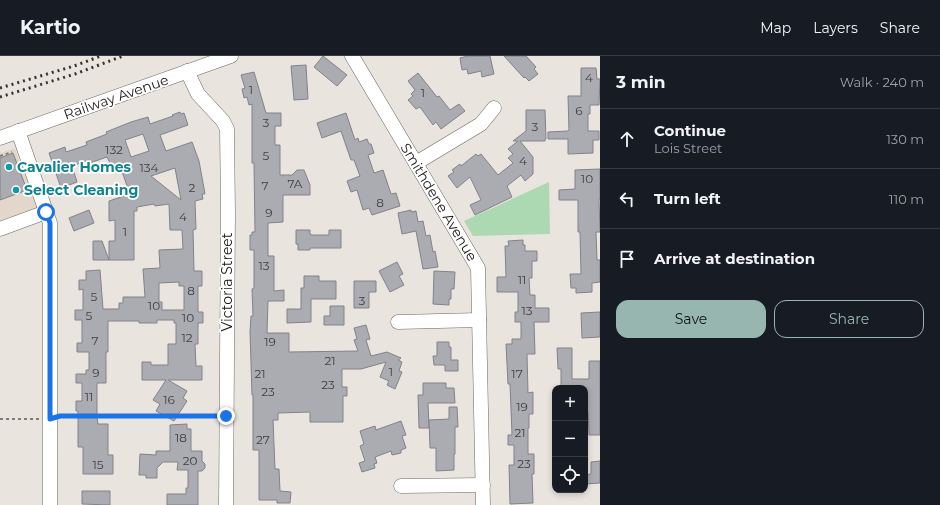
<!DOCTYPE html>
<html lang="en">
<head>
<meta charset="utf-8">
<style>
	:root { --surface:#171b24; --page:#20242c; --text:#f1f3f6; --muted:#9ea1a6; --line:#363941; --accent:#97b6b0 }
	body { margin:0; font-family:Montserrat,sans-serif; background:var(--page); color:var(--text) }
	.controls { position:absolute; right:12px; bottom:12px; display:grid; overflow:hidden; border-radius:8px; box-shadow:0 2px 6px #0003 }
	.controls button { width:36px; height:36px; display:grid; place-items:center; padding:0; border:0; border-bottom:1px solid var(--line); background:var(--surface); color:var(--text); font:20px sans-serif }
	.stop { position:absolute; width:12px; height:12px; margin:-9px; border:3px solid #1a73e8; border-radius:50%; background:#fff }
	.stop.end { background:#1a73e8; border-color:#fff; box-shadow:0 1px 4px #0008 }
	.list { margin:0; padding:0; list-style:none }
	h2 { display:flex; justify-content:space-between; align-items:center; height:52px; margin:0; padding:0 16px; font-size:17px }
	h2 small { font-size:13px; font-weight:400; color:var(--muted) }
	.list li { display:grid; grid-template-columns:26px 1fr auto; gap:12px; align-items:center; box-sizing:border-box; height:60px; padding:0 16px; border-top:1px solid var(--line) }
	.list b { display:block; font-size:15px; white-space:nowrap }
	.list p { margin:0; font-size:13px; white-space:nowrap; color:var(--muted) }
	.list em { font-size:13px; font-style:normal; color:var(--muted) }
	.actions { display:flex; gap:8px; padding:12px 16px }
	.actions a { flex:1; padding:9px 0; border:1px solid var(--accent); border-radius:12px; text-align:center; font-size:14px; color:var(--accent) }
	.actions .main { background:var(--accent); color:#111 }
	.icon { flex:none; width:22px; height:22px; fill:none; stroke:currentColor; stroke-width:2; stroke-linecap:round; stroke-linejoin:round }
	.map { position:relative; flex:none; width:600px; height:449px; overflow:hidden }
	header { display:flex; align-items:center; gap:24px; box-sizing:border-box; height:56px; padding:0 20px; background:var(--surface); border-bottom:1px solid var(--line) }
	header strong { font-size:19px }
	nav { display:flex; gap:22px; margin-inline-start:auto; font-size:14px }
	main { display:flex }
	aside { flex:1; background:var(--surface) }
	.map>svg:first-child { display:block }
	.built { fill:#e3d7cc }
	.green { fill:#acd8b2 }
	.building { fill:#ababb2; stroke:#838289; fill-rule:evenodd }
	.lines { fill:none; stroke-linecap:round; stroke-linejoin:round }
	.minor-casing { stroke:#6d6762; stroke-width:15 }
	.path { stroke:#7f7b77; stroke-width:2; stroke-dasharray:3 3; stroke-linecap:butt }
	.minor { stroke:#fff; stroke-width:14 }
	.rail { stroke:#353230; stroke-width:3; stroke-dasharray:2 4; stroke-linecap:butt }
	.route { stroke:#1a73e8; stroke-width:5 }
	.culture-dot { fill:#0f9aa8; stroke:#fff; stroke-width:1.5 }
	.labels { text-anchor:middle; dominant-baseline:central; stroke-width:3.5; stroke-linejoin:round; paint-order:stroke }
	.number-label { font-size:12px; fill:#3f3e3e }
	.street-label { font-size:14px; fill:#1b1917; stroke:#fff }
	.culture-label { font-size:14px; font-weight:bold; fill:#0d838f; stroke:#fff; text-anchor:start }
</style>
</head>
<body>
<header>
<strong>Kartio</strong>
<nav><a>Map</a><a>Layers</a><a>Share</a></nav>
</header>
<main>
<div class="map">
<svg width="600" height="449" viewBox="0 0 600 449">
	<rect width="100%" height="100%" fill="#eae4de"/>
	<!-- built -->
	<polygon class="built" points="15,92 41,160 0,175 0,97"/>
	<!-- green -->
	<polygon class="green" points="549,126 550,178 473,180 464,165"/>
	<!-- building -->
	<g class="building">
		<polygon points="323,0 347,19 337,30 314,11"/>
		<polygon points="468,0 490,0 494,18 482,21 481,15 468,18 467,13 462,14 460,2"/>
		<polygon points="504,0 526,0 536,11 534,13 538,18 529,25 525,21 524,22"/>
		<polygon points="306,9 308,43 294,44 291,10"/>
		<polygon points="581,12 596,12 597,23 600,23 599,49 590,49 590,58 588,58 588,75 599,75 599,84 593,84 593,97 568,98 568,83 548,83 548,76 568,75 569,74 568,40 581,40"/>
		<polygon points="254,16 266,57 281,57 281,70 275,70 275,89 280,89 280,119 292,119 297,114 304,114 310,129 310,139 283,139 283,166 268,167 268,200 274,200 274,235 284,234 284,245 268,245 267,277 289,277 289,296 358,295 354,284 357,283 354,272 366,269 370,283 366,284 371,300 387,296 401,302 398,304 402,306 399,315 402,316 395,333 387,329 389,325 380,321 386,306 361,313 342,313 342,331 347,331 347,340 343,340 343,366 310,366 310,356 278,357 278,364 273,364 275,413 279,413 280,435 291,436 290,447 277,447 277,444 259,444 259,394 253,394 253,339 252,339 250,276 251,260 253,260 252,233 254,232 254,194 250,194 250,179 252,179 252,176 255,176 254,107 252,107 252,48 249,49 247,41 244,42 242,33 245,32 241,19"/>
		<polygon points="418,17 437,41 439,40 450,54 459,48 465,55 441,73 436,66 433,69 420,51 416,53 408,44 413,40 411,38 415,34 408,25"/>
		<polygon points="526,54 545,54 546,83 545,83 545,85 520,85 533,101 533,118 525,125 521,119 507,130 512,141 475,159 470,149 481,144 470,121 457,132 448,120 454,116 452,114 460,108 461,110 476,98 478,100 481,98 498,119 513,107 508,102 513,98 508,93 518,85 513,85 526,75"/>
		<path d="M180,56L181,58L184,57L188,69L160,79L166,95L192,86L199,105L205,138H202L203,143L195,145L196,173L193,174L194,215H202V230H198V256H203V267H198V288H195L196,310H202V324H168L187,335L183,342L187,345L174,365L156,355L160,348L153,344L166,324H142V306H151V309H168V288H176V267H174V264H157V267H139V265H108V296H106V327H97V362L98,368H108V399H113V418H83V391H78V355H76V345H82V327H76V318H86V314H89V296H77V287H82V264H75V254H83V233L79,234V224H86V215L100,214L103,253H119V247H123V241H145L143,213L160,212L159,194L183,193L182,174H170L169,148L155,150L154,148L137,151V155H134V204H93V185H102L109,204V185H115V164L109,165V145L130,138L120,110L113,113L107,101L90,107L89,104L72,110L77,126L61,132L49,97L65,91L66,96L87,89L86,86L107,78L106,76L131,66L148,61L150,68L173,60L172,59ZM143,78L149,95L131,101L125,84ZM175,112L181,144L151,120ZM179,226V230H184V254H162V246H159V227Z"/>
		<polygon points="346,57 355,84 358,82 359,86 367,83 369,88 371,88 374,97 368,99 374,117 383,114 391,138 396,137 400,150 372,159 369,152 363,154 357,134 351,136 347,125 360,120 354,104 351,104 341,75 322,82 317,67"/>
		<polygon points="13,97 27,134 0,144 0,102"/>
		<polygon points="600,113 600,143 599,143 600,176 596,176 597,204 600,204 600,226 592,227 592,236 576,237 576,232 571,232 570,218 581,218 580,176 578,176 578,144 559,144 559,134 575,133 575,114"/>
		<polygon points="89,154 94,167 74,175 69,162"/>
		<polygon points="411,154 411,156 416,155 418,166 423,165 426,180 430,179 433,196 435,195 438,211 423,213 416,175 402,178 398,157"/>
		<polygon points="296,174 310,174 310,178 312,179 329,179 329,174 341,174 341,192 310,192 310,194 298,194 298,188 296,188"/>
		<polygon points="523,184 523,189 525,189 525,195 537,195 537,205 532,205 532,222 529,222 530,239 535,239 535,252 549,252 549,266 534,266 535,298 527,298 528,337 533,336 533,358 529,358 529,372 528,372 528,398 534,398 534,418 532,418 533,447 510,448 509,409 514,409 514,389 508,389 508,379 512,379 510,328 508,328 506,288 512,288 512,283 521,283 521,266 515,266 515,256 518,256 518,236 497,236 497,221 506,221 505,190 509,190 508,185"/>
		<polygon points="397,206 403,218 399,220 404,229 390,236 379,215"/>
		<polygon points="434,215 455,216 454,233 451,233 451,243 449,243 449,249 433,248"/>
		<polygon points="304,220 319,220 319,225 336,225 336,243 311,243 311,266 287,267 287,253 301,253 301,232 304,232"/>
		<polygon points="354,225 376,225 376,236 369,236 369,252 354,252"/>
		<polygon points="330,250 344,250 344,269 324,269 324,260 330,260"/>
		<polygon points="600,256 600,281 582,282 581,257"/>
		<polygon points="437,286 449,286 449,291 451,291 451,304 458,304 458,315 445,315 445,309 434,309 433,300 437,300"/>
		<polygon points="557,292 572,292 572,323 589,323 589,305 600,305 600,379 589,379 588,356 586,356 585,332 561,332 561,313 558,313"/>
		<polygon points="423,327 446,327 446,332 454,332 455,347 428,347 429,372 419,372 418,339 423,339"/>
		<polygon points="449,351 457,351 458,371 455,371 455,398 454,398 454,414 436,415 436,392 430,392 429,364 449,363"/>
		<polygon points="401,365 406,379 402,380 406,392 401,394 401,397 392,399 391,395 375,401 377,407 374,408 375,412 362,416 359,407 365,405 360,390 364,388 360,375 375,370 376,374"/>
		<polygon points="187,368 187,373 191,373 191,395 202,395 202,405 205,408 205,412 202,415 198,415 198,449 167,449 167,438 186,438 186,432 188,432 188,414 177,414 178,406 163,406 157,412 157,422 146,422 146,419 139,419 140,398 156,399 156,395 170,395 170,369"/>
		<polygon points="600,405 600,427 585,428 585,419 591,418 591,406"/>
		<polygon points="82,435 110,435 110,449 82,448"/>
	</g>
	<g class="lines">
		<defs>
			<g id="minor">
				<polyline points="352,0 478,212 483,449"/>
				<polyline points="187,15 198,38 223,65 227,73 228,157 226,449"/>
				<polyline points="18,75 50,167 50,449"/>
				<polyline points="0,82 231,0"/>
				<polyline points="416,107 481,68 494,52"/>
				<polyline points="0,173 46,156"/>
				<polyline points="398,266 479,264"/>
				<polyline points="401,430 483,429"/>
			</g>
		</defs>
		<!-- minor casing -->
		<use href="#minor" class="minor-casing"/>
		<!-- path -->
		<g class="path">
			<polyline points="0,100 12,96"/>
			<polyline points="61,361 215,360"/>
			<polyline points="0,363 39,363"/>
		</g>
		<!-- minor -->
		<use href="#minor" class="minor"/>
		<!-- rail -->
		<g class="rail">
			<polyline points="0,32 74,10 101,0"/>
			<polyline points="0,41 75,18 123,0"/>
		</g>
	</g>
	<g class="lines">
		<!-- route -->
		<polyline class="route" points="46,156 50,167 50,363 60,360 226,360"/>
	</g>
	<!-- markers -->
	<g class="culture-dot">
		<circle cx="9" cy="111" r="4"/>
		<circle cx="16" cy="134" r="4"/>
	</g>
	<g class="labels">
		<!-- number labels -->
		<g class="number-label">
			<text x="589" y="21">4</text>
			<text x="251" y="33">1</text>
			<text x="423" y="36">1</text>
			<text x="579" y="54">6</text>
			<text x="266" y="66">3</text>
			<text x="535" y="70">3</text>
			<text x="114" y="93">132</text>
			<text x="266" y="99">5</text>
			<text x="523" y="104">4</text>
			<text x="149" y="111">134</text>
			<text x="587" y="122">10</text>
			<text x="295" y="127">7A</text>
			<text x="265" y="129">7</text>
			<text x="192" y="131">2</text>
			<text x="380" y="146">8</text>
			<text x="269" y="156">9</text>
			<text x="183" y="160">4</text>
			<text x="125" y="175">1</text>
			<text x="264" y="209">13</text>
			<text x="522" y="223">11</text>
			<text x="191" y="234">8</text>
			<text x="94" y="240">5</text>
			<text x="362" y="244">3</text>
			<text x="154" y="249">10</text>
			<text x="527" y="254">13</text>
			<text x="89" y="259">5</text>
			<text x="188" y="261">10</text>
			<text x="187" y="281">12</text>
			<text x="95" y="284">7</text>
			<text x="270" y="285">19</text>
			<text x="330" y="304">21</text>
			<text x="391" y="315">1</text>
			<text x="96" y="316">9</text>
			<text x="260" y="317">21</text>
			<text x="517" y="317">17</text>
			<text x="328" y="328">23</text>
			<text x="268" y="335">23</text>
			<text x="89" y="340">11</text>
			<text x="169" y="343">16</text>
			<text x="522" y="350">19</text>
			<text x="520" y="376">21</text>
			<text x="181" y="381">18</text>
			<text x="263" y="383">27</text>
			<text x="190" y="404">20</text>
			<text x="524" y="407">23</text>
			<text x="98" y="408">15</text>
		</g>
		<!-- street labels -->
		<g class="street-label">
			<text transform="translate(116 41) rotate(-19)">Railway Avenue</text>
			<text transform="translate(439 146) rotate(59)">Smithdene Avenue</text>
			<text transform="translate(227 226) rotate(-90)">Victoria Street</text>
		</g>
		<!-- culture labels -->
		<g class="culture-label">
			<text x="17" y="111">Cavalier Homes</text>
			<text x="24" y="134">Select Cleaning</text>
		</g>
	</g>
</svg>
<div class="controls">
<button>+</button>
<button>−</button>
<button><svg class="icon" aria-label="locate" viewBox="0 0 24 24"><circle cx="12" cy="12" r="6"/><path d="M12 2v4M12 18v4M2 12h4M18 12h4"/></svg></button>
</div>
<div class="stop" style="left:46px;top:156px"></div>
<div class="stop end" style="left:226px;top:360px"></div>
</div>
<aside>
<h2>3 min<small>Walk · 240 m</small></h2>
<ul class="list">
<li><svg class="icon" aria-label="ahead" viewBox="0 0 24 24"><path d="M12 20V5M6 11l6-6 6 6"/></svg><div><b>Continue</b><p>Lois Street</p></div><em>130 m</em></li>
<li><svg class="icon" aria-label="left" viewBox="0 0 24 24"><path d="M17 20v-9H6M10 6l-5 5 5 5"/></svg><div><b>Turn left</b></div><em>110 m</em></li>
<li><svg class="icon" aria-label="arrive" viewBox="0 0 24 24"><path d="M6 21V4h12l-3 4 3 4H6"/></svg><div><b>Arrive at destination</b></div></li>
</ul>
<div class="actions"><a class="main">Save</a><a>Share</a></div>
</aside>
</main>
</body>
</html>
